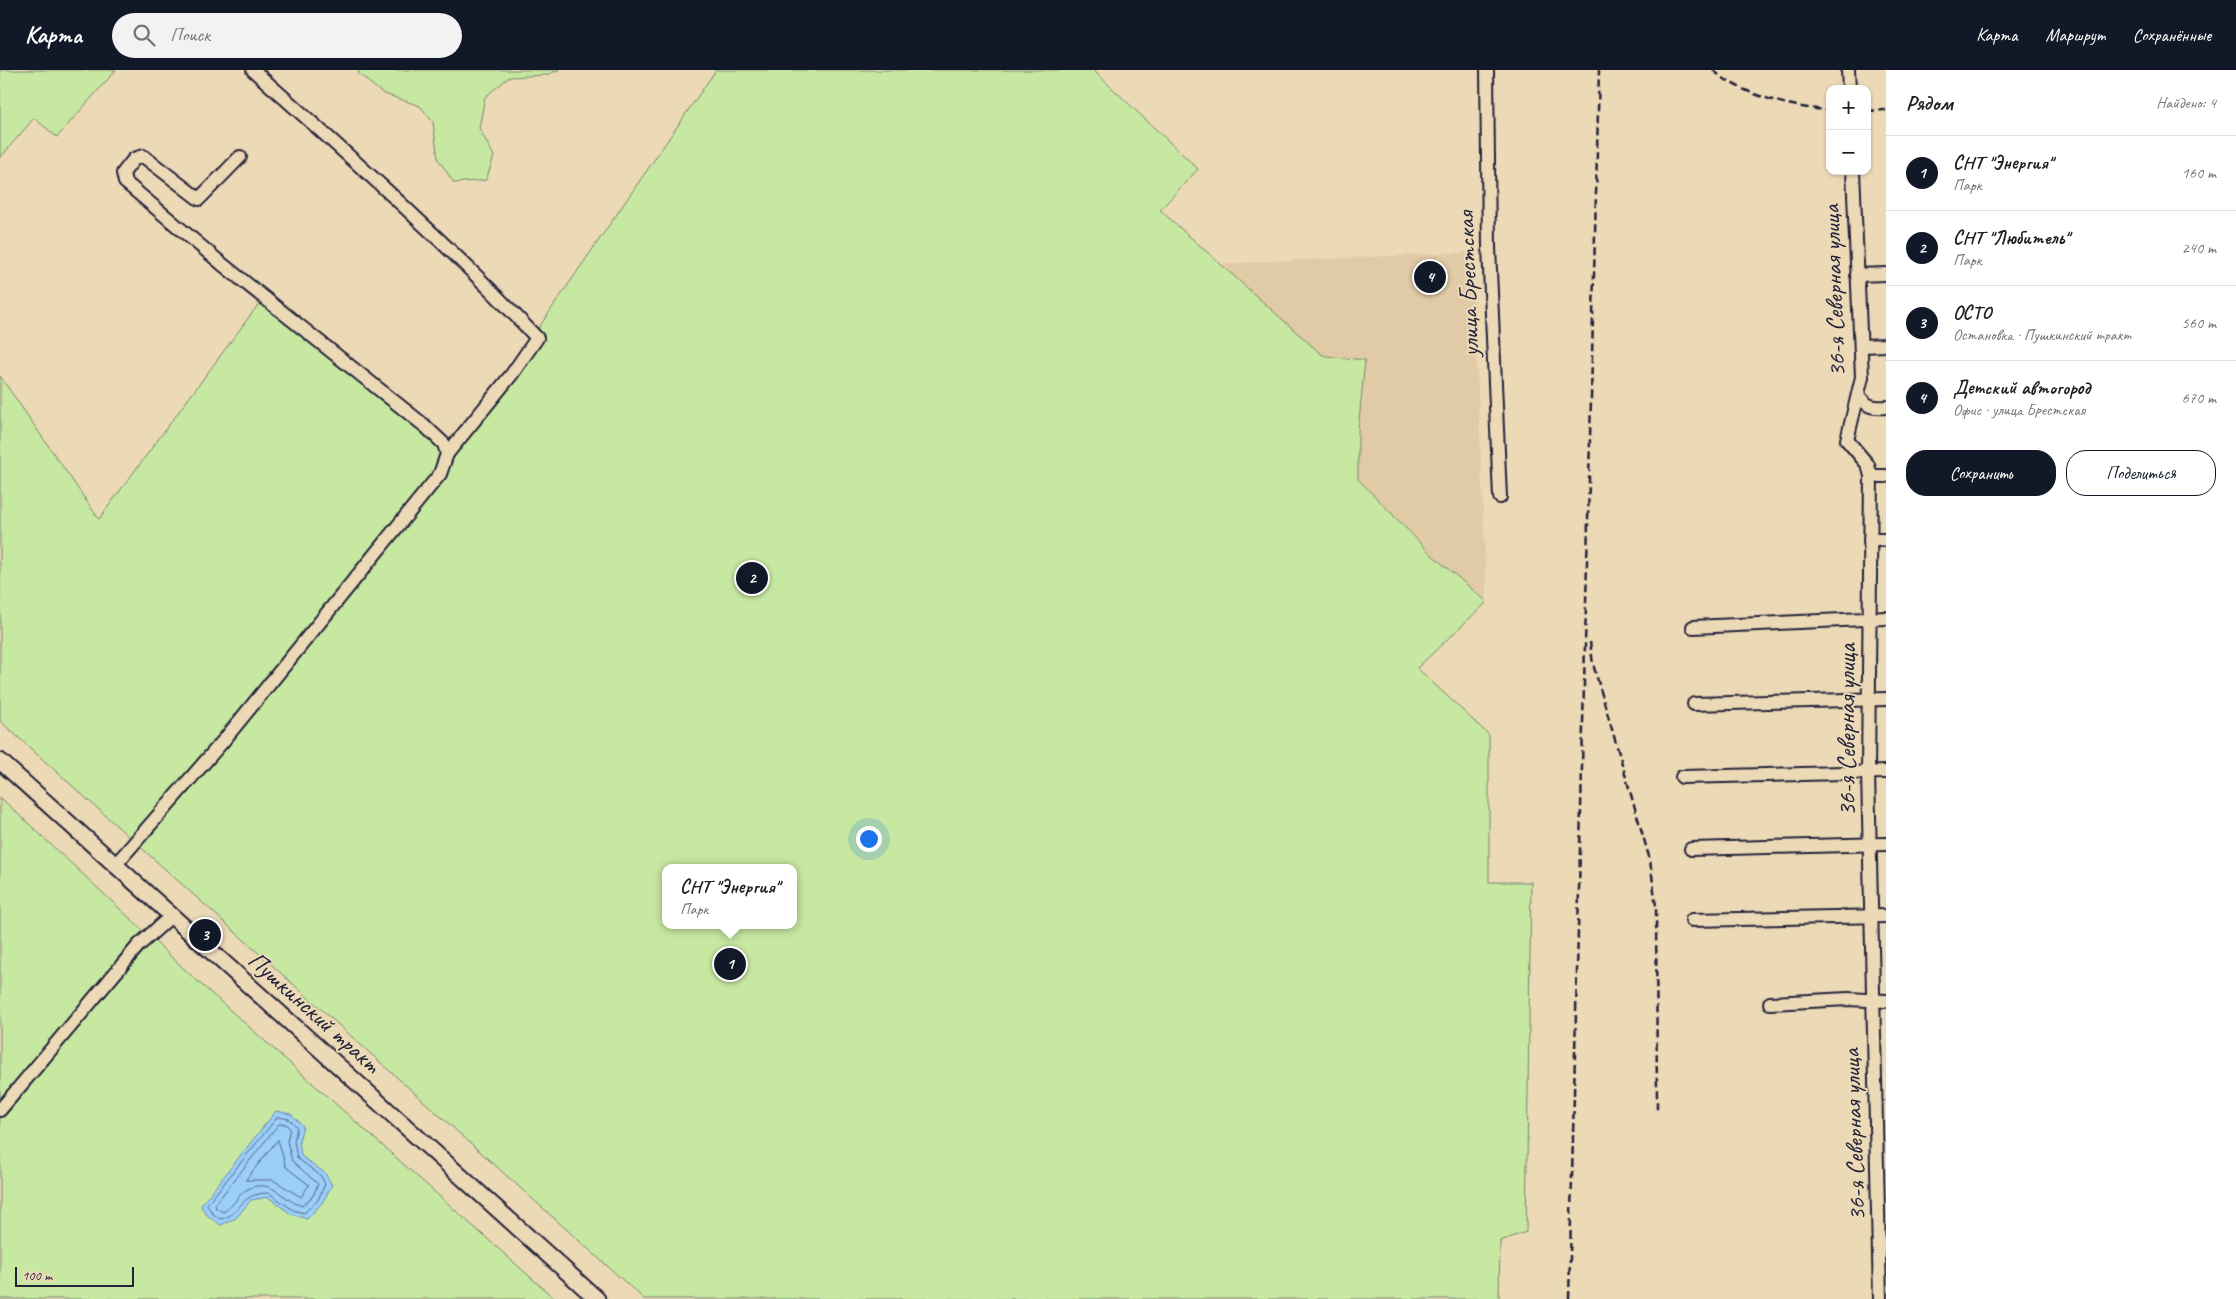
<!DOCTYPE html>
<html lang="ru">
<head>
<meta charset="utf-8">
<style>
	:root { --surface:#fff; --page:#f2f2f2; --text:#202124; --muted:#757577; --line:#e0e0e0; --accent:#111827 }
	body { margin:0; font-family:Caveat,sans-serif; background:var(--page); color:var(--text) }
	.controls { position:absolute; right:15px; top:15px; display:grid; overflow:hidden; border-radius:10px; box-shadow:0 1px 4px #0004 }
	.controls button { width:45px; height:45px; display:grid; place-items:center; padding:0; border:0; border-bottom:1px solid var(--line); background:var(--surface); color:var(--text); font:25px sans-serif }
	.scale { position:absolute; left:15px; bottom:12px; width:119px; box-sizing:border-box; padding-left:5px; border:2px solid #22223b; border-top:0; font-size:14px; line-height:18px; white-space:nowrap; color:#22223b; -webkit-text-stroke:4px #ecd9b6; paint-order:stroke }
	.you { position:absolute; left:868px; top:768px; width:18px; height:18px; margin:-12px; border:4px solid #fff; border-radius:50%; background:#1a73e8; box-shadow:0 0 0 8px #1a73e833 }
	.badge { display:grid; place-items:center; width:32px; height:32px; border-radius:50%; background:var(--accent); color:#fff; font-size:16px; font-weight:700 }
	.pin { position:absolute; translate:-50% -50%; border:2px solid #fff; box-shadow:0 1px 5px #0006 }
	.popup { position:absolute; left:662px; top:794px; width:135px; height:65px; box-sizing:border-box; display:grid; place-content:center; border-radius:10px; background:var(--surface); filter:drop-shadow(0 1px 4px #0005); font-size:16px; white-space:nowrap; color:var(--muted) }
	.popup b { font-size:19px; color:var(--text) }
	.popup::after { content:''; position:absolute; left:50%; top:100%; margin-left:-10px; border:10px solid transparent; border-top-color:var(--surface) }
	.list { margin:0; padding:0; list-style:none }
	h2 { display:flex; justify-content:space-between; align-items:center; height:65px; margin:0; padding:0 20px; font-size:21px }
	h2 small { font-size:16px; font-weight:400; color:var(--muted) }
	.list li { display:grid; grid-template-columns:32px 1fr auto; gap:15px; align-items:center; box-sizing:border-box; height:75px; padding:0 20px; border-top:1px solid var(--line) }
	.list b { display:block; font-size:19px; white-space:nowrap }
	.list p { margin:0; font-size:16px; white-space:nowrap; color:var(--muted) }
	.list em { font-size:16px; font-style:normal; color:var(--muted) }
	.actions { display:flex; gap:10px; padding:15px 20px }
	.actions a { flex:1; padding:11px 0; border:1px solid var(--accent); border-radius:20px; text-align:center; font-size:18px; color:var(--accent) }
	.actions .main { background:var(--accent); color:#fff }
	.icon { flex:none; width:28px; height:28px; fill:none; stroke:currentColor; stroke-width:2; stroke-linecap:round; stroke-linejoin:round }
	.map { position:relative; flex:none; width:1886px; height:1229px; overflow:hidden }
	header { display:flex; align-items:center; gap:30px; box-sizing:border-box; height:70px; padding:0 25px; background:var(--accent); color:#fff }
	header strong { font-size:24px }
	nav { display:flex; gap:28px; margin-inline-start:auto; font-size:18px }
	.search { width:350px; height:45px; background:var(--page); display:flex; align-items:center; gap:12px; box-sizing:border-box; padding:0 18px; border-radius:28px; color:var(--muted); font-size:19px }
	main { display:flex }
	aside { flex:1; background:var(--surface) }
	.map>svg:first-child { display:block }
	.built { fill:#e1cba6 }
	.green { fill:#c7e8a1; stroke:#74856e; fill-rule:evenodd }
	.water { fill:#9bcef9; stroke:#6b89ad }
	.lines { fill:none; stroke-linecap:round; stroke-linejoin:round }
	.shore { stroke:#526787; stroke-width:1 }
	.minor-casing { stroke:#22223b; stroke-width:16 }
	.major-casing { stroke:#22223b; stroke-width:19 }
	.minor { stroke:#ecd9b6; stroke-width:12 }
	.major { stroke:#ecd9b6; stroke-width:15 }
	.rail { stroke:#22223b; stroke-width:2.5; stroke-dasharray:8 4; stroke-linecap:butt }
	.labels { text-anchor:middle; dominant-baseline:central; stroke-width:4; stroke-linejoin:round; paint-order:stroke }
	.street-label { font-size:25px; fill:#22223b; stroke:#ecd9b6 }
</style>
</head>
<body>
<header>
<strong>Карта</strong>
<div class="search"><svg class="icon" aria-label="search" viewBox="0 0 24 24"><circle cx="10" cy="10" r="6"/><path d="M15 15l6 6"/></svg>Поиск</div>
<nav><a>Карта</a><a>Маршрут</a><a>Сохранённые</a></nav>
</header>
<main>
<div class="map">
<svg width="1886" height="1229" viewBox="0 0 1886 1229">
	<rect width="100%" height="100%" fill="#ecd9b6"/>
	<filter id="ink" filterUnits="userSpaceOnUse"><feTurbulence type="fractalNoise" baseFrequency=".02" numOctaves="2"/><feDisplacementMap in="SourceGraphic" scale="10" xChannelSelector="R" yChannelSelector="G"/><feConvolveMatrix kernelMatrix="1 2 1 2 8 2 1 2 1" color-interpolation-filters="sRGB"/></filter>
	<g filter="url(#ink)">
		<!-- built -->
		<polygon class="built" points="1472,182 1487,532 1432,485 1357,409 1358,361 1365,290 1326,286 1321,284 1218,194"/>
		<!-- green -->
		<g class="green">
			<polygon points="0,0 116,0 57,67 34,48 0,88"/>
			<polygon points="358,0 559,0 546,5 509,7 485,27 479,58 494,86 486,110 454,113 438,89 433,52 420,36 382,23 359,4"/>
			<path d="M716,0H1093L1198,99L1160,140L1321,284L1326,286L1365,290L1358,361V409L1432,485L1487,532L1417,598L1489,665V812H1531L1526,1162L1500,1171L1499,1229H644L0,651V306L99,449L264,227L451,385ZM666,798H794V855H666Z"/>
			<polygon points="0,727 194,908 555,1229 0,1229"/>
		</g>
		<!-- water -->
		<path class="water" d="M276,1041L291,1044L303,1056L299,1071L301,1086L325,1103L332,1115L322,1133L307,1149L291,1144L268,1127L251,1130L236,1148L221,1155C212,1149 204,1145 201,1135Z"/>
		<g class="lines">
			<!-- shore -->
			<g class="shore">
				<path d="M278,1047L289,1049L297,1057L294,1071L297,1088L321,1106L325,1114L318,1130L304,1143L293,1140L269,1123C237,1123 243,1145 220,1149L212,1143L207,1135Z"/>
				<path d="M279,1054H286L290,1059L287,1071L292,1091L318,1114L313,1126L302,1136C282,1130 271,1106 246,1120C237,1126 233,1137 223,1142L216,1138L215,1135Z"/>
				<polygon points="278,1070 286,1097 309,1115 301,1127 273,1110 246,1110"/>
			</g>
			<defs>
				<g id="minor">
					<path d="M253,0C350,87 448,173 537,268L512,304L447,384"/>
					<polyline points="1487,0 1489,177 1500,427"/>
					<polyline points="1848,0 1849,19"/>
					<polyline points="1853,101 1862,307 1847,370 1868,395 1871,406 1868,702 1880,1229"/>
					<polyline points="1857,205 1886,204"/>
					<polyline points="1862,276 1886,275"/>
					<path d="M1859,326C1867,337 1873,338 1886,337"/>
					<polyline points="1871,406 1886,406"/>
					<polyline points="1870,470 1886,470"/>
					<polyline points="1693,557 1886,548"/>
					<polyline points="1694,634 1886,629"/>
					<polyline points="1682,707 1886,702"/>
					<polyline points="1691,779 1886,774"/>
					<polyline points="116,794 224,670 440,404 447,384 444,374 425,356 222,194 125,112 123,103 134,89 143,86 199,129 240,87"/>
					<polyline points="1692,850 1886,846"/>
					<polyline points="1770,933 1848,929 1886,931"/>
					<polyline points="0,1040 138,876 171,846"/>
				</g>
				<polyline id="major" points="0,691 597,1229"/>
			</defs>
			<!-- minor casing -->
			<use href="#minor" class="minor-casing"/>
			<!-- major casing -->
			<use href="#major" class="major-casing"/>
			<!-- minor -->
			<use href="#minor" class="minor"/>
			<!-- major -->
			<use href="#major" class="major"/>
			<!-- rail -->
			<g class="rail">
				<path d="M1713,0C1739,24 1795,39 1830,40"/>
				<polyline points="1867,41 1886,40"/>
				<polyline points="1590,572 1593,594 1650,790 1656,836 1657,1041"/>
				<polyline points="1569,1229 1599,0"/>
			</g>
		</g>
	</g>
	<g class="labels">
		<!-- street labels -->
		<g class="street-label">
			<text transform="translate(1468 214) rotate(-92)">улица Брестская</text>
			<text transform="translate(1834 221) rotate(-92)">36-я Северная улица</text>
			<text transform="translate(1847 660) rotate(-90)">36-я Северная улица</text>
			<text transform="translate(314 942) rotate(42)">Пушкинский тракт</text>
			<text transform="translate(1854 1065) rotate(-92)">36-я Северная улица</text>
		</g>
	</g>
</svg>
<div class="controls">
<button>+</button>
<button>−</button>
</div>
<div class="scale">100 m</div>
<div class="you"></div>
<div class="pin badge" style="left:730px;top:894px">1</div>
<div class="popup"><b>СНТ &quot;Энергия&quot;</b>Парк</div>
<div class="pin badge" style="left:752px;top:508px">2</div>
<div class="pin badge" style="left:205px;top:865px">3</div>
<div class="pin badge" style="left:1430px;top:207px">4</div>
</div>
<aside>
<h2>Рядом<small>Найдено: 4</small></h2>
<ul class="list">
<li><span class="badge">1</span><div><b>СНТ &quot;Энергия&quot;</b><p>Парк</p></div><em>160 m</em></li>
<li><span class="badge">2</span><div><b>СНТ &quot;Любитель&quot;</b><p>Парк</p></div><em>240 m</em></li>
<li><span class="badge">3</span><div><b>ОСТО</b><p>Остановка · Пушкинский тракт</p></div><em>560 m</em></li>
<li><span class="badge">4</span><div><b>Детский автогород</b><p>Офис · улица Брестская</p></div><em>670 m</em></li>
</ul>
<div class="actions"><a class="main">Сохранить</a><a>Поделиться</a></div>
</aside>
</main>
</body>
</html>
